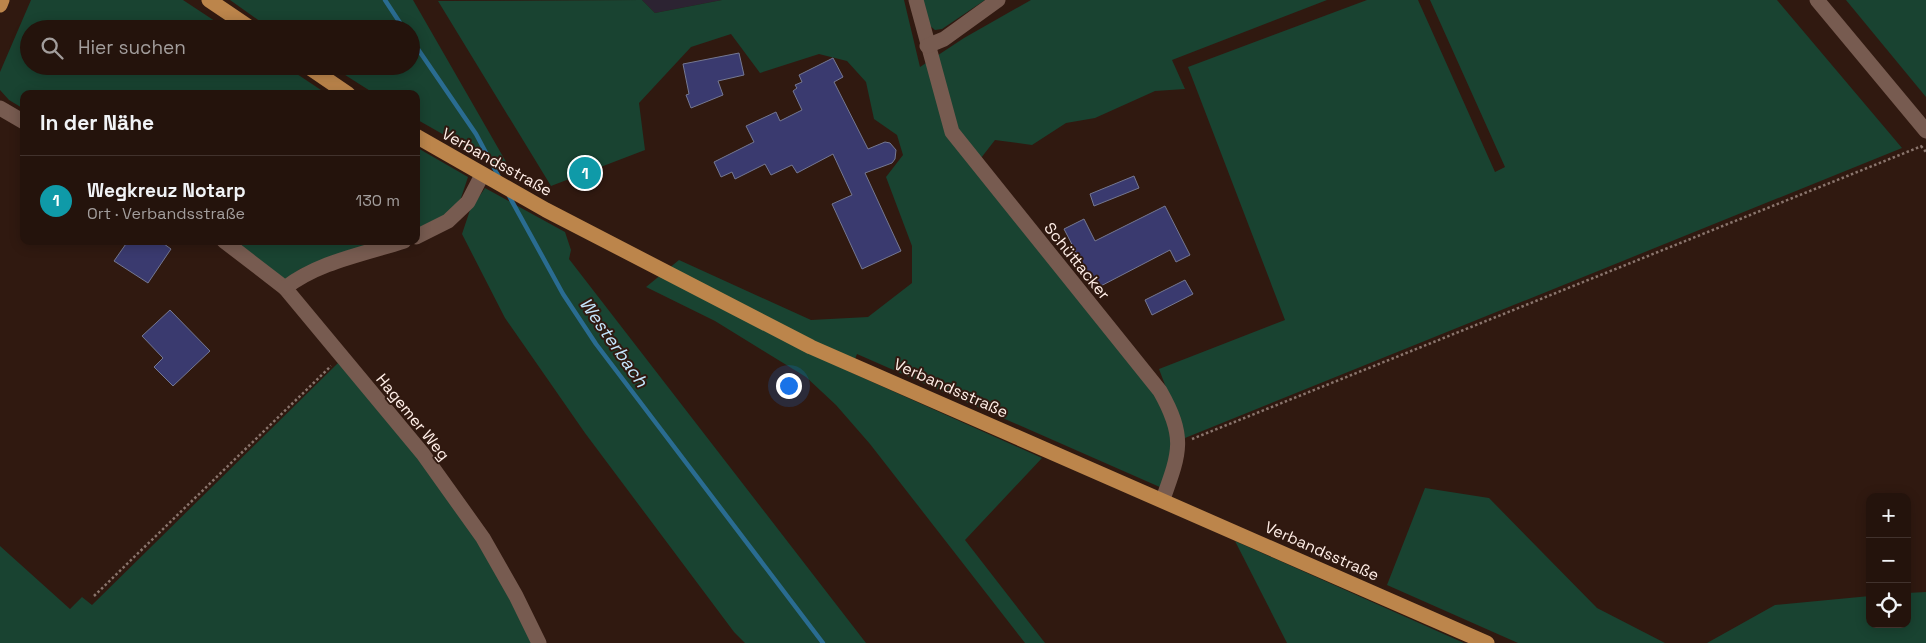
<!DOCTYPE html>
<html lang="de">
<head>
<meta charset="utf-8">
<style>
	:root { --surface:#24130c; --page:#30201a; --text:#f1f3f6; --muted:#a39e9d; --line:#41322d; --accent:#54cade }
	body { margin:0; font-family:"Space Grotesk",sans-serif; background:var(--page); color:var(--text) }
	.controls { position:absolute; right:15px; bottom:15px; display:grid; overflow:hidden; border-radius:10px; box-shadow:0 2px 12px #0003 }
	.controls button { width:45px; height:45px; display:grid; place-items:center; padding:0; border:0; border-bottom:1px solid var(--line); background:var(--surface); color:var(--text); font:25px sans-serif }
	.you { position:absolute; left:788px; top:385px; width:18px; height:18px; margin:-12px; border:4px solid #fff; border-radius:50%; background:#1a73e8; box-shadow:0 0 0 8px #1a73e833 }
	.badge { display:grid; place-items:center; width:32px; height:32px; border-radius:50%; background:var(--accent); color:#fff; font-size:16px; font-weight:700 }
	.pin { position:absolute; translate:-50% -50%; border:2px solid #fff; box-shadow:0 1px 5px #0006 }
	.list { margin:0; padding:0; list-style:none }
	h2 { display:flex; justify-content:space-between; align-items:center; height:65px; margin:0; padding:0 20px; font-size:21px }
	h2 small { font-size:16px; font-weight:400; color:var(--muted) }
	.list li { display:grid; grid-template-columns:32px 1fr auto; gap:15px; align-items:center; box-sizing:border-box; height:90px; padding:0 20px; border-top:1px solid var(--line) }
	.list b { display:block; font-size:19px; white-space:nowrap }
	.list p { margin:0; font-size:16px; white-space:nowrap; color:var(--muted) }
	.list em { font-size:16px; font-style:normal; color:var(--muted) }
	.icon { flex:none; width:28px; height:28px; fill:none; stroke:currentColor; stroke-width:2; stroke-linecap:round; stroke-linejoin:round }
	.map { position:relative; flex:none; width:1926px; height:643px; overflow:hidden }
	.search { position:absolute; background:var(--surface); box-shadow:0 2px 12px #0003; left:20px; top:20px; width:400px; height:55px; display:flex; align-items:center; gap:12px; box-sizing:border-box; padding:0 18px; border-radius:28px; color:var(--muted); font-size:19px }
	.panel { position:absolute; background:var(--surface); box-shadow:0 2px 12px #0003; left:20px; top:90px; width:400px; height:155px; border-radius:10px }
	.map>svg:first-child { display:block }
	.commercial { fill:#2c2332 }
	.green { fill:#194331 }
	.lines { fill:none; stroke-linecap:round; stroke-linejoin:round }
	.stream { stroke:#2a6c91; stroke-width:4.5 }
	.building { fill:#3a3a6f; stroke:#757892 }
	.path { stroke:#8a756d; stroke-width:2.5; stroke-dasharray:2.5 2.5; stroke-linecap:butt }
	.minor { stroke:#775b50; stroke-width:15 }
	.major { stroke:#bc854b; stroke-width:15 }
	.labels { text-anchor:middle; dominant-baseline:central; stroke-width:4; stroke-linejoin:round; paint-order:stroke }
	.street-label { font-size:16px; fill:#ffeee7; stroke:#301910 }
	.water-label { font-size:18px; font-style:italic; fill:#c4e6fd; stroke:#301910 }
</style>
</head>
<body>
<div class="map">
<svg width="1926" height="643" viewBox="0 0 1926 643">
	<rect width="100%" height="100%" fill="#301910"/>
	<!-- commercial -->
	<polygon class="commercial" points="642,0 722,0 655,13"/>
	<!-- green -->
	<g class="green">
		<polygon points="31,0 183,0 227,29 29,29 29,66 285,66 327,94 24,94 24,109 9,100 0,90 0,72"/>
		<polygon points="230,0 413,0 513,174 416,119 416,94 375,94 331,66 411,66 411,29 271,29"/>
		<polygon points="642,0 655,13 722,0 904,0 920,67 964,38 1031,0 1327,0 1172,60 1185,89 1155,91 1095,118 1066,123 1032,145 995,140 981,158 1160,391 1173,435 1173,456 1162,488 857,354 850,372 1042,458 965,540 1045,643 1025,643 870,444 836,405 806,377 715,321 646,287 679,260 811,320 868,317 912,283 912,246 886,177 903,155 897,135 874,119 866,82 847,61 819,54 760,73 731,34 691,47 639,103 645,150 551,186 438,1"/>
		<polygon points="923,0 985,0 942,29 935,30 929,25"/>
		<polygon points="1367,0 1418,0 1495,172 1505,167 1430,0 1777,0 1902,148 1185,438 1159,369 1285,320 1188,67"/>
		<polygon points="1846,0 1926,0 1926,97"/>
		<polygon points="416,147 468,177 460,201 441,218 416,232"/>
		<polygon points="485,188 565,232 571,250 569,259 866,643 745,643 734,632 585,433 505,318 462,234 470,210"/>
		<polygon points="235,241 387,241 300,269 286,280"/>
		<polygon points="338,363 421,458 479,541 534,643 0,643 0,546 70,609 82,597 92,605"/>
		<polygon points="1425,488 1489,498 1597,608 1665,643 1518,643 1387,585"/>
		<polygon points="1235,541 1464,643 1287,643"/>
		<polygon points="1926,592 1926,643 1707,643 1775,605 1870,596 1870,624 1907,624 1907,593"/>
	</g>
	<g class="lines">
		<!-- stream -->
		<g class="stream">
			<polyline points="385,0 404,29"/>
			<polyline points="411,39 476,134 500,179"/>
			<polyline points="508,194 563,294 596,344 823,643"/>
		</g>
	</g>
	<!-- building -->
	<g class="building">
		<polygon points="739,53 744,75 718,81 723,95 691,108 686,95 689,94 683,64"/>
		<polygon points="833,58 843,77 834,82 868,149 885,142 890,143 896,150 895,159 892,163 865,173 901,251 862,269 832,204 852,195 833,154 797,173 792,165 771,175 765,164 735,179 732,172 721,177 714,162 754,142 746,126 776,112 780,121 802,110 793,91 797,88 795,85 802,82 799,75"/>
		<polygon points="1134,176 1139,188 1094,206 1090,194"/>
		<polygon points="1165,206 1190,255 1176,262 1170,250 1095,289 1064,229 1084,219 1095,241"/>
		<polygon points="128,241 160,241 171,249 148,283 114,261"/>
		<polygon points="1185,280 1193,294 1152,315 1145,300"/>
		<polygon points="170,310 210,351 173,386 154,367 163,358 142,336"/>
	</g>
	<g class="lines">
		<!-- path -->
		<g class="path">
			<polyline points="1921,146 1926,152"/>
			<polyline points="1192,439 1922,146"/>
			<polyline points="94,596 331,366"/>
		</g>
		<!-- minor -->
		<g class="minor">
			<path d="M916,0L952,132L1160,391C1186,437 1180,452 1163,499"/>
			<polyline points="1817,0 1926,131"/>
			<polyline points="927,46 944,39 998,0"/>
			<polyline points="0,108 24,122"/>
			<polyline points="416,237 448,221 468,202 482,175"/>
			<polyline points="224,241 285,288 423,454 483,538 516,596 539,643"/>
			<path d="M285,288C318,262 364,254 404,241"/>
		</g>
		<!-- major -->
		<g class="major">
			<polyline points="209,0 252,29"/>
			<polyline points="0,5 2,0"/>
			<polyline points="307,66 348,94"/>
			<polyline points="416,136 546,210 811,347 1487,643"/>
		</g>
	</g>
	<g class="labels">
		<!-- street labels -->
		<g class="street-label">
			<text transform="translate(497 162) rotate(29)">Verbandsstraße</text>
			<text transform="translate(1077 261) rotate(51)">Schüttacker</text>
			<text transform="translate(951 388) rotate(24)">Verbandsstraße</text>
			<text transform="translate(413 417) rotate(51)">Hagemer Weg</text>
			<text transform="translate(1322 551) rotate(24)">Verbandsstraße</text>
		</g>
		<!-- water labels -->
		<g class="water-label">
			<text transform="translate(614 342) rotate(55)">Westerbach</text>
		</g>
	</g>
</svg>
<div class="controls">
<button>+</button>
<button>−</button>
<button><svg class="icon" aria-label="locate" viewBox="0 0 24 24"><circle cx="12" cy="12" r="6"/><path d="M12 2v4M12 18v4M2 12h4M18 12h4"/></svg></button>
</div>
<div class="you"></div>
<div class="pin badge" style="left:585px;top:173px;background:#0f9aa8">1</div>
<div class="search"><svg class="icon" aria-label="search" viewBox="0 0 24 24"><circle cx="10" cy="10" r="6"/><path d="M15 15l6 6"/></svg>Hier suchen</div>
<section class="panel">
<h2>In der Nähe<small></small></h2>
<ul class="list">
<li><span class="badge" style="background:#0f9aa8">1</span><div><b>Wegkreuz Notarp</b><p>Ort · Verbandsstraße</p></div><em>130 m</em></li>
</ul>
</section>
</div>
</body>
</html>
